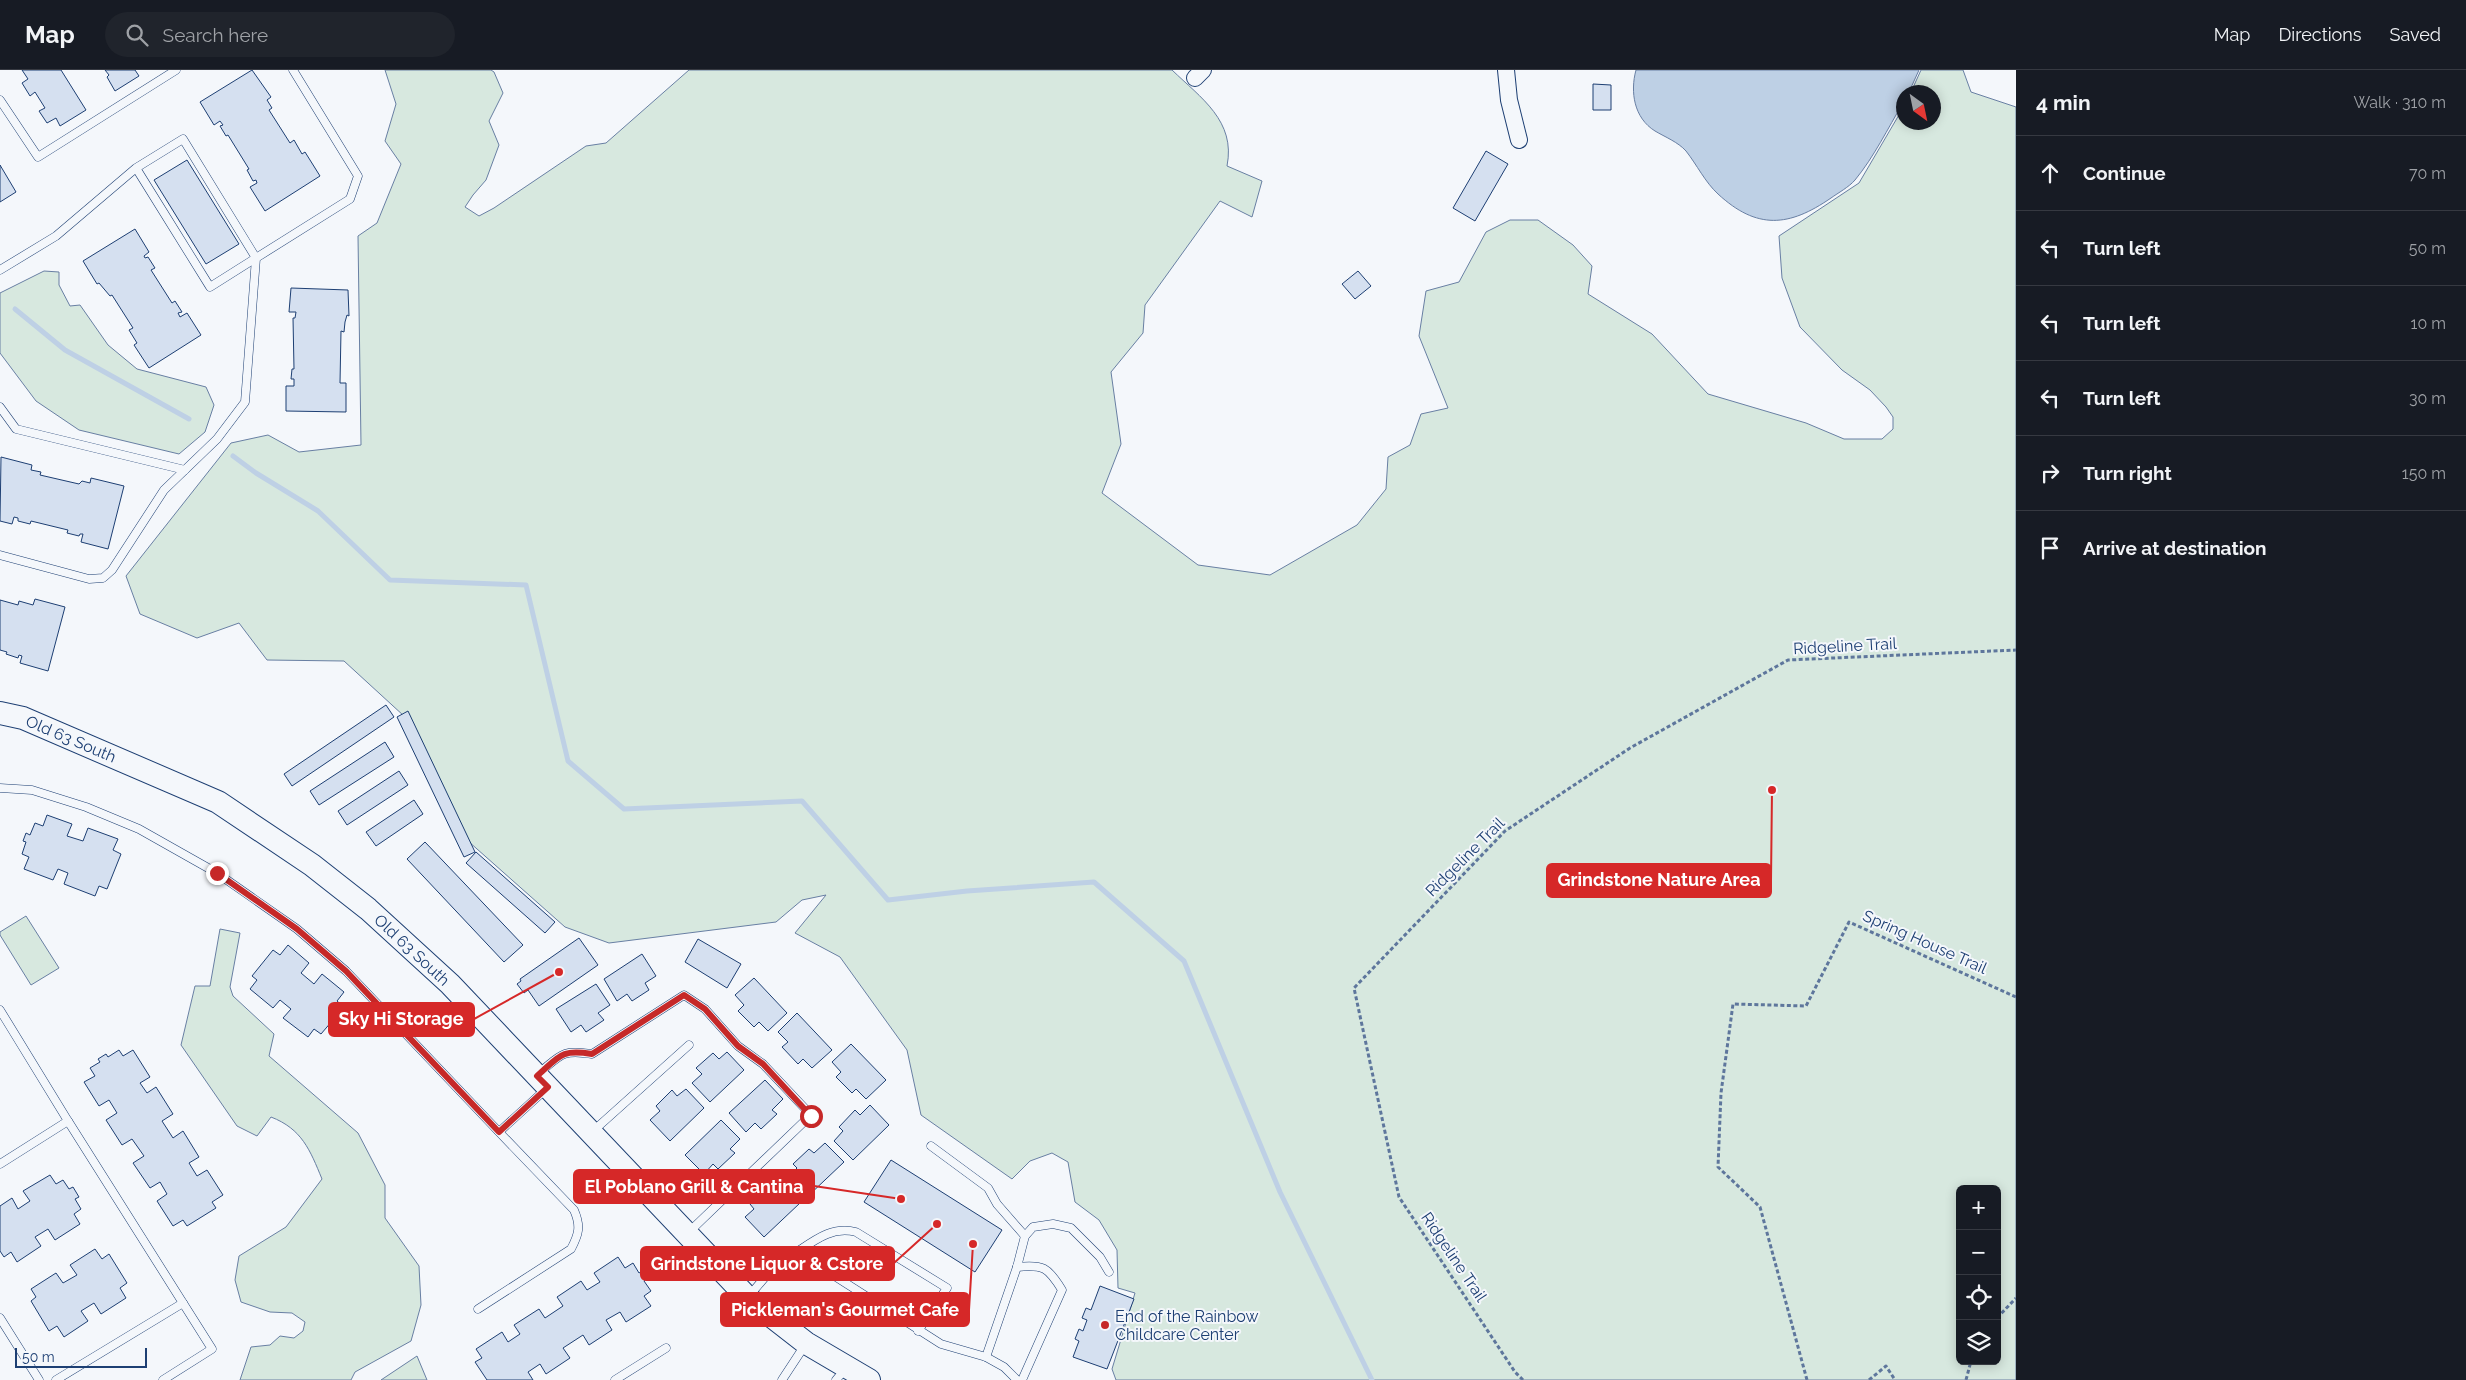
<!DOCTYPE html>
<html lang="en">
<head>
<meta charset="utf-8">
<style>
	:root { --surface:#171b24; --page:#20242c; --text:#f1f3f6; --muted:#9ea1a6; --line:#363941 }
	body { margin:0; font-family:Raleway,sans-serif; background:var(--page); color:var(--text) }
	.controls { position:absolute; right:15px; bottom:15px; display:grid; overflow:hidden; border-radius:8px; box-shadow:0 2px 12px #0003 }
	.controls button { width:45px; height:45px; display:grid; place-items:center; padding:0; border:0; border-bottom:1px solid var(--line); background:var(--surface); color:var(--text); font:25px sans-serif }
	.compass { position:absolute; left:1896px; top:15px; width:45px; height:45px; border-radius:50%; background:var(--surface); box-shadow:0 2px 12px #0003; rotate:147deg }
	.scale { position:absolute; left:15px; bottom:12px; width:132px; box-sizing:border-box; padding-left:5px; border:2px solid #1d3f73; border-top:0; font-size:14px; line-height:18px; white-space:nowrap; color:#1d3f73; -webkit-text-stroke:4px #f4f7fb; paint-order:stroke }
	.stop { position:absolute; width:15px; height:15px; margin:-11px; border:4px solid #c62828; border-radius:50%; background:#fff }
	.stop.end { background:#c62828; border-color:#fff; box-shadow:0 1px 5px #0008 }
	.list { margin:0; padding:0; list-style:none }
	h2 { display:flex; justify-content:space-between; align-items:center; height:65px; margin:0; padding:0 20px; font-size:21px }
	h2 small { font-size:16px; font-weight:400; color:var(--muted) }
	.list li { display:grid; grid-template-columns:32px 1fr auto; gap:15px; align-items:center; box-sizing:border-box; height:75px; padding:0 20px; border-top:1px solid var(--line) }
	.list b { display:block; font-size:19px; white-space:nowrap }
	.list em { font-size:16px; font-style:normal; color:var(--muted) }
	.icon { flex:none; width:28px; height:28px; fill:none; stroke:currentColor; stroke-width:2; stroke-linecap:round; stroke-linejoin:round }
	.map { position:relative; flex:none; width:2016px; height:1310px; overflow:hidden }
	header { display:flex; align-items:center; gap:30px; box-sizing:border-box; height:70px; padding:0 25px; background:var(--surface); border-bottom:1px solid var(--line) }
	header strong { font-size:24px }
	nav { display:flex; gap:28px; margin-inline-start:auto; font-size:18px }
	.search { width:350px; height:45px; background:var(--page); display:flex; align-items:center; gap:12px; box-sizing:border-box; padding:0 18px; border-radius:28px; color:var(--muted); font-size:19px }
	main { display:flex }
	aside { flex:1; background:var(--surface) }
	.map>svg:first-child { display:block }
	.green { fill:#d7e8df; stroke:#687fa3; fill-rule:evenodd }
	.water { fill:#bed0e5; stroke:#687fa3 }
	.lines { fill:none; stroke-linecap:round; stroke-linejoin:round }
	.stream { stroke:#bed0e5; stroke-width:5 }
	.building { fill:#d5e0f0; stroke:#1d3f73 }
	.lane-casing { stroke:#1d3f73; stroke-width:9 }
	.street-casing { stroke:#1d3f73; stroke-width:18 }
	.secondary-casing { stroke:#1d3f73; stroke-width:24 }
	.path { stroke:#5e769c; stroke-width:3; stroke-dasharray:4 2.5; stroke-linecap:butt }
	.lane { stroke:#f4f7fb; stroke-width:8 }
	.street { stroke:#f4f7fb; stroke-width:16 }
	.secondary { stroke:#f4f7fb; stroke-width:22 }
	.route { stroke:#c62828; stroke-width:6 }
	.poi-dot { fill:#c62828; stroke:#f4f7fb; stroke-width:2 }
	.labels { text-anchor:middle; dominant-baseline:central; stroke-width:4; stroke-linejoin:round; paint-order:stroke }
	.street-label { font-size:16px; fill:#1d3f73; stroke:#f4f7fb }
	.poi-label { font-size:16px; fill:#1d3f73; stroke:#f4f7fb; text-anchor:start }
	.leader { fill:none; stroke:#d62828; stroke-width:2 }
	.callout-dot { fill:#d62828; stroke:#f4f7fb; stroke-width:2 }
	.callout { fill:#d62828; stroke:#d62828; stroke-width:2 }
	.callout-label { font-size:18px; text-anchor:middle; font-weight:bold; fill:#fff }
</style>
</head>
<body>
<header>
<strong>Map</strong>
<div class="search"><svg class="icon" aria-label="search" viewBox="0 0 24 24"><circle cx="10" cy="10" r="6"/><path d="M15 15l6 6"/></svg>Search here</div>
<nav><a>Map</a><a>Directions</a><a>Saved</a></nav>
</header>
<main>
<div class="map">
<svg width="2016" height="1310" viewBox="0 0 2016 1310">
	<rect width="100%" height="100%" fill="#f4f7fb"/>
	<!-- green -->
	<g class="green">
		<path d="M385,0H491L494,2L503,23L489,51L499,75L486,110L473,125L465,137L479,146L494,138L586,76L606,73L689,0H1172C1201,28 1236,51 1227,96L1262,111L1252,147L1220,131L1145,235L1143,263L1111,302L1121,374L1102,423L1198,495L1270,505L1357,455L1386,419L1388,387L1410,375L1421,344L1448,338L1419,266L1426,221L1459,212L1486,162L1510,150H1538L1573,175L1592,196L1588,224L1652,264L1708,324L1806,353L1844,369H1882L1893,359V347L1886,337L1870,320L1842,300L1800,257L1782,208L1779,166L1859,113L1903,38L1904,52H1934V22H1911L1921,0H1963L1971,22L2016,37V1310H1116L1112,1299L1135,1223L1118,1218L1117,1180L1099,1150L1075,1132L1068,1092L1052,1083L1030,1091L1012,1109L921,1045L907,980L840,887L795,863L826,825L802,830L776,852L609,873L565,857L468,771L404,646L344,591L267,590L239,553L197,568L140,544L126,506L231,373L268,365L299,382L361,375L358,166L377,153L401,94L385,71L396,34ZM1960,1119H1997V1291H1960Z"/>
		<polygon points="44,201 59,202 59,215 70,236 80,235 108,275 137,299 206,317 214,335 205,362 179,384 79,360 36,331 0,283 0,223"/>
		<polygon points="26,846 59,898 31,915 0,865 0,862"/>
		<path d="M220,859L240,863L230,917L233,926L274,964L269,986L358,1063L385,1115V1148L419,1196L421,1235L411,1271L355,1302L351,1310H240L251,1277L270,1275L280,1266L294,1268L303,1261L305,1252L292,1243L270,1242L241,1232L235,1210L239,1186L286,1157L322,1109C310,1080 302,1059 271,1047L257,1066L237,1056L181,975L195,916H210Z"/>
		<polygon points="417,1286 427,1310 381,1310"/>
	</g>
	<!-- water -->
	<path class="water" d="M1636,0H1919L1909,22H1904L1903,33C1888,58 1874,87 1855,110C1849,117 1838,123 1831,128C1789,157 1757,160 1718,124C1705,112 1697,95 1686,81C1678,72 1665,67 1655,61C1634,48 1630,22 1636,0Z"/>
	<g class="lines">
		<!-- stream -->
		<g class="stream">
			<polyline points="15,239 65,280 189,349"/>
			<polyline points="233,386 256,403 318,441 390,510 526,515 568,691 624,739 802,731 888,830 967,821 1094,812 1184,891 1280,1122 1372,1310"/>
		</g>
	</g>
	<!-- building -->
	<g class="building">
		<polygon points="22,0 61,0 86,40 60,56 56,48 47,53 39,41 45,38 35,22 30,26 22,13 28,9"/>
		<polygon points="105,0 135,0 139,6 115,21 107,7 109,5"/>
		<polygon points="252,0 271,27 267,30 272,38 269,40 290,73 294,70 302,84 305,82 320,106 265,141 250,117 257,113 256,110 253,111 247,100 249,99 228,65 226,66 220,56 223,55 220,51 214,55 200,32"/>
		<polygon points="1593,14 1611,15 1611,40 1593,40"/>
		<polygon points="1486,81 1508,94 1475,151 1453,138"/>
		<polygon points="187,90 239,174 206,194 154,110"/>
		<polygon points="0,95 16,122 0,132"/>
		<polygon points="135,159 149,182 144,186 145,188 148,187 155,198 151,200 172,233 175,231 182,242 178,243 180,247 187,243 201,265 149,298 134,275 137,273 129,260 133,258 112,225 110,226 99,213 97,214 83,191"/>
		<polygon points="1358,201 1371,216 1355,229 1342,214"/>
		<polygon points="291,218 348,220 349,246 347,245 345,252 344,262 341,261 340,313 346,313 346,342 286,341 286,316 294,316 294,309 291,309 292,299 294,299 293,248 295,248 296,242 289,242"/>
		<polygon points="1,387 32,395 31,400 41,402 40,405 79,414 82,411 90,413 91,408 124,416 108,479 81,472 83,464 80,464 79,466 67,463 68,460 31,451 30,454 18,451 18,448 14,447 12,454 0,451"/>
		<polygon points="35,529 65,537 48,601 20,593 22,586 19,585 18,588 6,584 7,582 0,580 0,530 18,535 19,531 33,535"/>
		<polygon points="386,635 394,647 292,716 284,704"/>
		<polygon points="408,641 475,782 464,787 397,647"/>
		<polygon points="385,672 394,687 319,735 310,721"/>
		<polygon points="399,701 408,715 347,755 338,741"/>
		<polygon points="414,730 423,744 376,776 366,762"/>
		<polygon points="47,745 72,754 67,766 83,771 88,758 118,769 113,780 121,784 107,819 99,816 95,826 64,814 68,803 58,799 53,810 24,799 29,787 22,784 26,772 23,771 26,763 30,765 35,753 43,756"/>
		<polygon points="425,772 523,875 504,892 407,789"/>
		<polygon points="476,782 555,852 545,863 466,793"/>
		<polygon points="579,868 598,895 539,936 528,920 524,923 517,914 521,911 520,909"/>
		<polygon points="698,869 741,894 727,918 685,892"/>
		<polygon points="288,875 309,893 301,903 314,914 322,904 344,922 337,931 344,937 321,964 314,959 308,967 283,948 291,939 280,930 273,938 250,919 257,910 252,906 273,880 280,885"/>
		<polygon points="642,884 656,906 645,913 649,920 632,931 627,924 617,931 604,909"/>
		<polygon points="754,908 787,943 768,961 759,952 754,957 738,941 744,935 735,925"/>
		<polygon points="596,914 610,935 598,943 604,950 586,962 581,955 571,962 556,939"/>
		<polygon points="797,943 832,980 812,998 803,989 798,994 782,977 788,972 778,962"/>
		<polygon points="851,974 886,1010 866,1029 856,1019 852,1023 836,1007 841,1002 832,992"/>
		<polygon points="119,980 123,986 133,980 150,1007 140,1013 147,1023 156,1017 173,1044 162,1051 173,1068 183,1061 199,1087 189,1093 197,1106 207,1100 223,1125 212,1132 216,1138 187,1156 183,1150 173,1156 157,1131 167,1124 160,1112 150,1118 133,1093 144,1086 132,1069 122,1075 106,1050 117,1043 109,1030 99,1036 84,1012 95,1006 90,998 100,992 98,989 106,984 108,987"/>
		<polygon points="727,982 744,1000 710,1032 692,1013 702,1004 696,998 713,983 719,989"/>
		<polygon points="765,1010 783,1029 772,1040 777,1044 761,1059 755,1053 746,1062 729,1043"/>
		<polygon points="686,1019 704,1038 670,1071 650,1050 660,1041 656,1036 672,1020 677,1026"/>
		<polygon points="870,1035 889,1055 853,1090 834,1071 843,1061 839,1057 855,1040 860,1045"/>
		<polygon points="721,1050 740,1069 730,1079 735,1083 718,1099 713,1094 704,1104 685,1085"/>
		<polygon points="825,1073 844,1092 807,1127 788,1107 797,1098 793,1094 809,1079 814,1083"/>
		<polygon points="891,1090 1002,1160 975,1202 864,1132"/>
		<polygon points="50,1105 56,1114 63,1110 69,1119 73,1117 79,1127 75,1129 81,1139 74,1144 80,1154 55,1170 48,1159 35,1167 41,1176 17,1192 11,1182 4,1187 0,1181 0,1136 12,1128 18,1139 30,1131 23,1121"/>
		<polygon points="782,1113 800,1133 764,1167 745,1147 754,1139 750,1134 766,1119 770,1124"/>
		<polygon points="95,1179 102,1189 109,1184 127,1213 120,1218 126,1228 101,1244 94,1233 81,1241 88,1251 64,1267 57,1256 49,1261 31,1231 36,1227 31,1219 56,1203 63,1213 77,1205 70,1195"/>
		<polygon points="618,1187 625,1198 633,1193 639,1203 644,1200 648,1208 644,1211 651,1221 644,1226 651,1236 626,1252 620,1242 606,1250 612,1260 589,1275 583,1265 563,1278 570,1288 546,1304 540,1294 528,1302 533,1310 487,1310 475,1292 482,1288 476,1279 502,1262 508,1272 520,1264 514,1255 539,1239 545,1248 563,1236 557,1227 581,1211 587,1220 600,1212 594,1203"/>
		<polygon points="1100,1216 1134,1229 1107,1299 1073,1287 1079,1271 1075,1269 1079,1259 1083,1261 1087,1250 1082,1248 1086,1238 1091,1240"/>
	</g>
	<g class="lines">
		<defs>
			<g id="lane">
				<polyline points="0,30 38,87 176,0"/>
				<polyline points="0,200 56,166 136,98 183,69 256,188 210,217 136,98"/>
				<polyline points="0,337 16,359 185,400"/>
				<polyline points="0,485 89,509 103,508 112,500 164,420 217,369 245,332 256,188 350,129 358,106 293,0"/>
				<polyline points="0,718 32,720 86,737 139,759 217,803 297,859 346,901 499,1062 546,1019"/>
				<polyline points="0,940 68,1051 0,1094"/>
				<path d="M538,1004C561,985 561,979 592,984L684,925L705,939L738,976L763,994L811,1045L689,1162"/>
				<polyline points="68,1051 212,1279 163,1310"/>
				<polyline points="592,1062 689,975"/>
				<polyline points="931,1076 988,1118 997,1134 1025,1166"/>
				<path d="M797,1182C816,1169 833,1156 856,1162L947,1218L918,1261"/>
				<path d="M1017,1197C1043,1194 1048,1197 1062,1220L1022,1310"/>
				<polyline points="749,1226 766,1206 797,1182 941,1274 986,1287 1004,1297 1017,1310"/>
				<path d="M478,1239L571,1179C579,1164 581,1156 574,1140L499,1062"/>
				<polyline points="0,1248 39,1310"/>
				<polyline points="986,1287 1017,1197 1025,1166 1033,1157 1053,1154 1071,1158 1100,1187 1109,1202"/>
				<polyline points="56,1310 183,1233"/>
				<polyline points="615,1310 666,1278"/>
				<polyline points="782,1310 805,1275"/>
				<polyline points="836,1310 846,1298"/>
			</g>
			<g id="street">
				<polyline points="1506,0 1509,30 1519,70"/>
				<polyline points="1195,8 1203,0"/>
			</g>
			<polyline id="secondary" points="0,643 23,648 218,732 312,795 368,839 450,914 748,1228 806,1273 869,1310"/>
		</defs>
		<!-- lane casing -->
		<use href="#lane" class="lane-casing"/>
		<!-- street casing -->
		<use href="#street" class="street-casing"/>
		<!-- secondary casing -->
		<use href="#secondary" class="secondary-casing"/>
		<!-- path -->
		<g class="path">
			<polyline points="1997,1248 2016,1228"/>
			<polyline points="1523,1310 1515,1302 1399,1127 1354,918 1505,761 1630,678 1788,590 2016,580"/>
			<polyline points="1807,1310 1760,1137 1718,1097 1721,1023 1733,934 1806,936 1849,852 2016,927"/>
			<polyline points="1869,1310 1886,1296 1895,1310"/>
			<polyline points="1966,1310 1971,1291"/>
		</g>
		<!-- lane -->
		<use href="#lane" class="lane"/>
		<!-- street -->
		<use href="#street" class="street"/>
		<!-- secondary -->
		<use href="#secondary" class="secondary"/>
	</g>
	<g class="lines">
		<!-- route -->
		<path class="route" d="M217,803L297,859L346,901L499,1062L548,1017L537,1006C560,986 560,979 592,984L684,925L705,939L738,976L763,994L811,1046"/>
	</g>
	<!-- markers -->
	<circle class="poi-dot" cx="1105" cy="1255" r="5"/>
	<g class="labels">
		<!-- street labels -->
		<g class="street-label">
			<text transform="translate(1845 576) rotate(-3)">Ridgeline Trail</text>
			<text transform="translate(71 669) rotate(23)">Old 63 South</text>
			<text transform="translate(1465 787) rotate(-45)">Ridgeline Trail</text>
			<text transform="translate(1925 872) rotate(24)">Spring House Trail</text>
			<text transform="translate(412 880) rotate(43)">Old 63 South</text>
			<text transform="translate(1454 1187) rotate(56)">Ridgeline Trail</text>
		</g>
		<!-- poi labels -->
		<g class="poi-label">
			<text x="1115" y="1246">End of the Rainbow<tspan x="1115" dy="18">Childcare Center</tspan></text>
		</g>
	</g>
	<!-- callouts -->
	<path class="leader" d="M1772 720L1771 810M559 902L474 949M901 1129L814 1116M937 1154L894 1193M973 1174L969 1240"/>
	<g class="callout-dot">
		<circle cx="1772" cy="720" r="5"/>
		<circle cx="559" cy="902" r="5"/>
		<circle cx="901" cy="1129" r="5"/>
		<circle cx="937" cy="1154" r="5"/>
		<circle cx="973" cy="1174" r="5"/>
	</g>
	<g class="callout">
		<rect x="1547" y="794" width="224" height="33" rx="5"/>
		<rect x="329" y="933" width="145" height="33" rx="5"/>
		<rect x="574" y="1100" width="240" height="33" rx="5"/>
		<rect x="641" y="1177" width="253" height="33" rx="5"/>
		<rect x="721" y="1223" width="248" height="33" rx="5"/>
	</g>
	<g class="callout-label">
		<text x="1659" y="816">Grindstone Nature Area</text>
		<text x="401" y="955">Sky Hi Storage</text>
		<text x="694" y="1123">El Poblano Grill &amp; Cantina</text>
		<text x="767" y="1200">Grindstone Liquor &amp; Cstore</text>
		<text x="845" y="1246">Pickleman's Gourmet Cafe</text>
	</g>
</svg>
<div class="controls">
<button>+</button>
<button>−</button>
<button><svg class="icon" aria-label="locate" viewBox="0 0 24 24"><circle cx="12" cy="12" r="6"/><path d="M12 2v4M12 18v4M2 12h4M18 12h4"/></svg></button>
<button><svg class="icon" aria-label="layers" viewBox="0 0 24 24"><path d="M12 4l9 5-9 5-9-5zM3 14l9 5 9-5"/></svg></button>
</div>
<svg class="compass" viewBox="-18 -18 36 36"><path d="M0-13l5 13h-10z" fill="#e53935"/><path d="M0 13l5-13h-10z" fill="#9ea1a6"/></svg>
<div class="scale">50 m</div>
<div class="stop" style="left:811px;top:1046px"></div>
<div class="stop end" style="left:217px;top:803px"></div>
</div>
<aside>
<h2>4 min<small>Walk · 310 m</small></h2>
<ul class="list">
<li><svg class="icon" aria-label="ahead" viewBox="0 0 24 24"><path d="M12 20V5M6 11l6-6 6 6"/></svg><div><b>Continue</b></div><em>70 m</em></li>
<li><svg class="icon" aria-label="left" viewBox="0 0 24 24"><path d="M17 20v-9H6M10 6l-5 5 5 5"/></svg><div><b>Turn left</b></div><em>50 m</em></li>
<li><svg class="icon" aria-label="left" viewBox="0 0 24 24"><path d="M17 20v-9H6M10 6l-5 5 5 5"/></svg><div><b>Turn left</b></div><em>10 m</em></li>
<li><svg class="icon" aria-label="left" viewBox="0 0 24 24"><path d="M17 20v-9H6M10 6l-5 5 5 5"/></svg><div><b>Turn left</b></div><em>30 m</em></li>
<li><svg class="icon" aria-label="right" viewBox="0 0 24 24"><path d="M7 20v-9h11M14 6l5 5-5 5"/></svg><div><b>Turn right</b></div><em>150 m</em></li>
<li><svg class="icon" aria-label="arrive" viewBox="0 0 24 24"><path d="M6 21V4h12l-3 4 3 4H6"/></svg><div><b>Arrive at destination</b></div></li>
</ul>
</aside>
</main>
</body>
</html>
